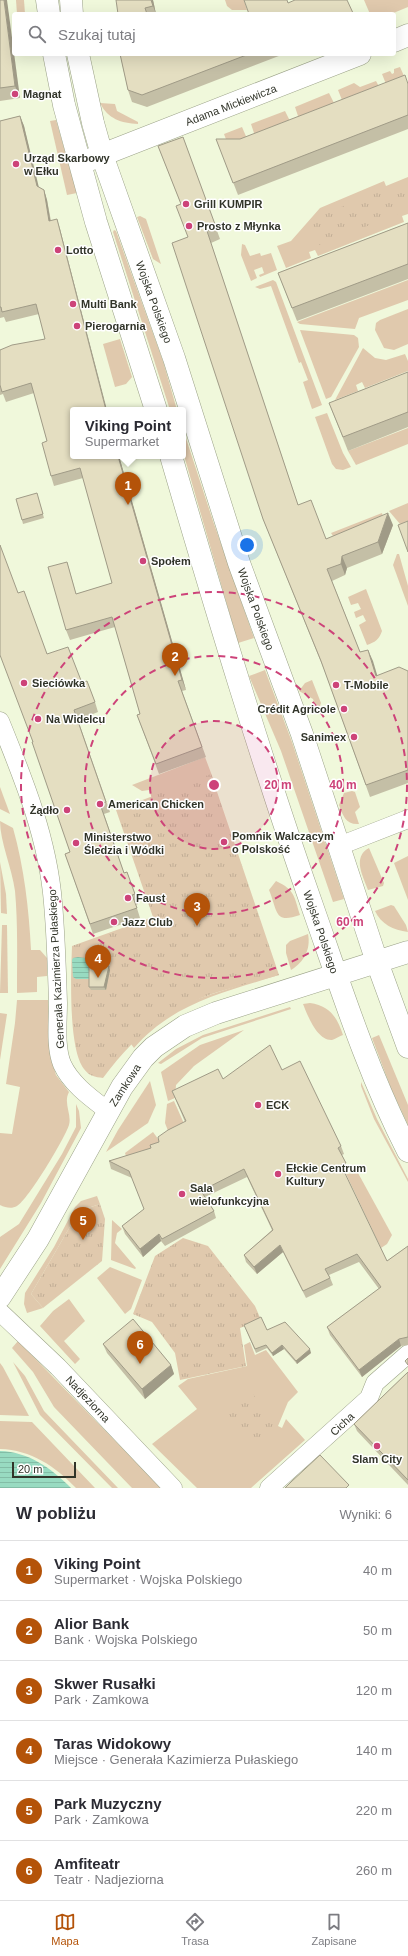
<!DOCTYPE html>
<html lang="pl">
<head>
<meta charset="utf-8">
<style>
	:root { --surface:#fff; --page:#f7f7f7; --text:#2b2b33; --muted:#7c7c81; --line:#e1e1e2; --accent:#b45309 }
	body { margin:0; font-family:Helvetica,sans-serif; background:var(--page); color:var(--text) }
	.scale { position:absolute; left:12px; bottom:10px; width:64px; box-sizing:border-box; padding-left:4px; border:2px solid #313429; border-top:0; font-size:11px; line-height:14px; white-space:nowrap; color:#313429; -webkit-text-stroke:3px #fff; paint-order:stroke }
	.you { position:absolute; left:247px; top:545px; width:14px; height:14px; margin:-10px; border:3px solid #fff; border-radius:50%; background:#1a73e8; box-shadow:0 0 0 6px #1a73e833 }
	.badge { display:grid; place-items:center; width:26px; height:26px; border-radius:50%; background:var(--accent); color:#fff; font-size:13px; font-weight:700 }
	.pin { position:absolute; translate:-50% -33px; filter:drop-shadow(0 1px 2px #0008) }
	.pin::after { content:''; position:absolute; top:21px; width:14px; height:12px; background:inherit; clip-path:polygon(0 0,100% 0,50% 100%) }
	.popup { position:absolute; left:70px; top:407px; width:116px; height:52px; box-sizing:border-box; display:grid; place-content:center; border-radius:4px; background:var(--surface); filter:drop-shadow(0 1px 3px #0005); font-size:13px; white-space:nowrap; color:var(--muted) }
	.popup b { font-size:15px; color:var(--text) }
	.popup::after { content:''; position:absolute; left:50%; top:100%; margin-left:-8px; border:8px solid transparent; border-top-color:var(--surface) }
	.list { margin:0; padding:0; list-style:none }
	h2 { display:flex; justify-content:space-between; align-items:center; height:52px; margin:0; padding:0 16px; font-size:17px }
	h2 small { font-size:13px; font-weight:400; color:var(--muted) }
	.list li { display:grid; grid-template-columns:26px 1fr auto; gap:12px; align-items:center; box-sizing:border-box; height:60px; padding:0 16px; border-top:1px solid var(--line) }
	.list b { display:block; font-size:15px; white-space:nowrap }
	.list p { margin:0; font-size:13px; white-space:nowrap; color:var(--muted) }
	.list em { font-size:13px; font-style:normal; color:var(--muted) }
	.icon { flex:none; width:22px; height:22px; fill:none; stroke:currentColor; stroke-width:2; stroke-linecap:round; stroke-linejoin:round }
	.map { position:relative; flex:none; width:408px; height:1488px; overflow:hidden }
	.search { position:absolute; background:var(--surface); box-shadow:0 4px 16px #0002; left:12px; right:12px; top:12px; height:44px; display:flex; align-items:center; gap:10px; box-sizing:border-box; padding:0 14px; border-radius:4px; color:var(--muted); font-size:15px }
	.sheet { height:412px; background:var(--surface) }
	nav { display:flex; justify-content:space-around; align-items:center; box-sizing:border-box; height:56px; border-top:1px solid var(--line); background:var(--surface); font-size:11px; color:var(--muted) }
	nav a { display:grid; justify-items:center; gap:2px }
	nav .on { color:var(--accent) }
	.map>svg:first-child { display:block }
	.grass { fill:#e0c9ad }
	.park { fill:url(#park-tufts) }
	.water { fill:url(#water-rules) }
	.lines { fill:none; stroke-linecap:round; stroke-linejoin:round }
	.minor-casing { stroke:#9ba288; stroke-width:19 }
	.tertiary-casing { stroke:#9ba288; stroke-width:23 }
	.minor { stroke:#fff; stroke-width:18 }
	.tertiary { stroke:#fff; stroke-width:22 }
	.wall { fill:#c4bfa6 }
	.shaded-wall { fill:#a09b87 }
	.building { fill:#e4dec1; stroke:#a09b87 }
	.ring { fill:none; stroke:#cd4379; stroke-width:2; stroke-dasharray:7 5 }
	.poi-dot { fill:#cd4379; stroke:#fff; stroke-width:1.5 }
	.labels { text-anchor:middle; dominant-baseline:central; stroke-width:3; stroke-linejoin:round; paint-order:stroke }
	.poi-label { font-size:11px; font-weight:bold; fill:#313429; stroke:#fff; text-anchor:start }
	.street-label { font-size:11px; fill:#313429; stroke:#fff }
	.centre { fill:#cd4379; stroke:#fff; stroke-width:2 }
	.ring-label { font-size:12px; text-anchor:middle; font-weight:bold; fill:#cd4379; stroke:#fff; stroke-width:3; stroke-linejoin:round; paint-order:stroke }
</style>
</head>
<body>
<div class="map">
<svg width="408" height="1488" viewBox="0 0 408 1488">
	<defs>
		<pattern id="park-tufts" width="24" height="20" patternUnits="userSpaceOnUse"><rect width="24" height="20" fill="#e0c9ad"/><path d="M3 7l-1-3M5 7V3M7 7l1-3M15 17l-1-3M17 17v-4M19 17l1-3" fill="none" stroke="#c1ad95"/></pattern>
		<pattern id="water-rules" width="6" height="5" patternUnits="userSpaceOnUse"><rect width="6" height="5" fill="#98dbc1"/><path d="M0 2.5h6" fill="none" stroke="#83bda6"/></pattern>
	</defs>
	<rect width="100%" height="100%" fill="#f0f8db"/>
	<!-- grass -->
	<g class="grass">
		<polygon points="16,0 24,0 25,14 17,14"/>
		<polygon points="225,0 244,0 247,10 232,10 227,6"/>
		<polygon points="364,0 408,0 408,7 391,14 370,14"/>
		<polygon points="400,67 408,85 390,94 382,74 390,71 392,74 394,73 394,69"/>
		<polygon points="376,81 384,96 346,110 338,90 354,83 360,87"/>
		<polygon points="329,93 339,113 302,128 295,107"/>
		<path d="M100,103L115,104L117,111L138,122V124C121,123 108,119 100,103Z"/>
		<polygon points="285,111 295,131 258,145 251,124"/>
		<polygon points="56,120 77,193 67,195 50,121"/>
		<polygon points="242,127 251,148 232,155 224,134"/>
		<polygon points="408,177 408,214 402,216 404,222 318,256 315,250 309,252 311,258 286,268 277,246 291,241 320,208 384,181 386,186"/>
		<polygon points="140,216 146,219 161,264 153,259 137,217"/>
		<polygon points="114,230 116,231 163,361 177,410 170,410 113,232"/>
		<polygon points="242,244 245,245 250,256 260,253 261,256 271,253 277,270 260,277 259,275 264,273 262,267 254,270 257,278 251,281 241,255"/>
		<polygon points="273,280 276,282 322,405 312,409 303,382 308,380 301,362 299,363 271,286 260,289 255,287"/>
		<polygon points="408,280 408,300 359,318 355,329 300,324 297,322"/>
		<polygon points="408,309 408,344 394,350 384,348 375,330 376,323 380,320"/>
		<polygon points="300,330 354,335 358,338 359,347 331,397 326,399"/>
		<polygon points="120,339 132,377 126,384 115,387 103,344"/>
		<polygon points="363,348 375,358 386,360 405,354 408,361 408,371 365,388 362,382 356,385 358,391 335,400"/>
		<polygon points="327,413 343,453 351,467 343,470 336,469 332,464 315,417"/>
		<polygon points="408,428 408,444 356,465 348,451"/>
		<polygon points="183,429 213,521 254,638 238,643 183,452"/>
		<polygon points="408,503 408,521 400,524 389,511"/>
		<polygon points="382,513 383,517 333,536 331,533"/>
		<polygon points="397,554 399,554 408,586 408,606 393,565"/>
		<path d="M366,589L382,631C379,640 375,642 367,645L359,625L366,621L363,615L356,618L354,612L361,609L358,603L351,605L348,597Z"/>
		<polygon points="265,670 292,742 344,899 333,902 281,751 249,676"/>
		<polygon points="312,680 321,703 320,706 316,708 313,699 299,691 305,683"/>
		<polygon points="205,757 214,781 213,786 154,804 149,790 142,791 132,785"/>
		<polygon points="0,787 10,814 0,809"/>
		<path d="M352,791L355,792L360,807L355,812L359,824C346,825 343,816 339,805L344,793Z"/>
		<path d="M0,821L13,828C24,867 29,909 31,950H40L47,958V976L37,977V992L17,993C17,959 18,924 15,891C12,868 0,842 0,821Z"/>
		<path d="M369,848L384,883L383,886L368,890C363,876 352,857 369,848Z"/>
		<polygon points="408,856 408,900 394,863"/>
		<polygon points="0,862 6,894 7,914 1,913"/>
		<path d="M276,881C295,890 294,896 300,915C274,924 278,912 269,890Z"/>
		<path d="M391,905L394,906L406,925L408,932C393,930 381,924 375,911Z"/>
		<polygon points="2,925 7,925 8,993 0,993"/>
		<path d="M308,934C311,949 304,962 291,970L286,953V945L290,941Z"/>
		<path d="M276,973L279,975C225,992 173,1003 134,1048L131,1044L143,1017Z"/>
		<path d="M17,1000H48L51,1058L56,1075L69,1092C63,1103 72,1114 69,1125C65,1138 28,1200 17,1206C12,1209 6,1208 0,1205V1133L12,1134L20,1087L6,1084L15,1023Z"/>
		<path d="M310,1003C330,1006 337,1017 343,1035C340,1036 335,1039 332,1040C317,1041 307,1014 303,1004Z"/>
		<polygon points="290,1007 291,1009 202,1038 161,1064 158,1063 176,1049 203,1035"/>
		<polygon points="0,1013 7,1014 0,1060"/>
		<polygon points="244,1030 194,1066 176,1085 175,1098 168,1101 161,1072 200,1045"/>
		<polygon points="379,1035 408,1105 408,1125 392,1091 372,1038"/>
		<polygon points="150,1081 156,1105 148,1123 106,1152 118,1130"/>
		<polygon points="361,1082 377,1119 408,1179 408,1182 374,1119 361,1086"/>
		<polygon points="174,1101 186,1128 170,1136 165,1123 167,1104"/>
		<polygon points="76,1104 79,1111 81,1128 41,1203 0,1269 0,1237 19,1224 62,1154 76,1127"/>
		<polygon points="153,1132 161,1143 128,1162 125,1153"/>
		<polygon points="358,1173 392,1235 387,1244 381,1248 346,1174"/>
		<polygon points="97,1196 100,1204 79,1211 31,1294 43,1308 27,1313 24,1304 25,1293 54,1247 75,1207 81,1201"/>
		<polygon points="112,1220 122,1229 117,1233 115,1243 136,1268 135,1269 111,1260"/>
		<polygon points="110,1267 142,1280 131,1309 125,1314 97,1278"/>
		<polygon points="69,1299 85,1321 64,1341 80,1359 75,1364 40,1326 53,1311"/>
		<polygon points="18,1341 161,1488 132,1488 54,1407 33,1372 12,1348"/>
		<polygon points="250,1342 255,1355 266,1350 298,1392 288,1402 278,1426 282,1428 286,1419 305,1440 251,1488 197,1488 152,1444 197,1409 178,1386 188,1379 247,1366 244,1345"/>
		<polygon points="13,1362 25,1376 44,1411 118,1488 112,1488 40,1415"/>
		<polygon points="0,1363 3,1367 29,1416 0,1415"/>
		<path d="M0,1421L32,1422L95,1488H76C55,1466 31,1450 0,1449Z"/>
	</g>
	<!-- park -->
	<g class="park">
		<polygon points="408,181 408,210 319,245 312,226 323,214"/>
		<path d="M211,774L279,975C248,984 213,991 183,1006C150,1022 125,1049 103,1078C95,1077 89,1076 84,1069C68,1048 71,974 72,946L153,917L116,810Z"/>
		<polygon points="100,1204 105,1219 102,1261 43,1308 31,1294 79,1211"/>
		<polygon points="183,1238 208,1246 255,1306 261,1320 240,1328 246,1366 180,1380 175,1353 152,1322 133,1314 155,1256"/>
		<polygon points="248,1388 277,1424 253,1444 223,1408"/>
	</g>
	<!-- water -->
	<g class="water">
		<polygon points="78,957 85,958 96,966 96,970 90,979 76,979 73,977 72,960 73,958"/>
		<path d="M0,1451C29,1452 51,1468 71,1488H0Z"/>
	</g>
	<g class="lines">
		<defs>
			<g id="minor">
				<path d="M0,721C24,780 48,839 53,903C56,937 57,970 58,1003C58,1022 55,1046 62,1064C71,1084 91,1098 108,1111"/>
				<polyline points="339,846 408,819"/>
				<polyline points="0,1312 58,1367 173,1488"/>
				<polyline points="269,1488 369,1398 375,1383 408,1354"/>
			</g>
			<g id="tertiary">
				<polyline points="47,0 49,14"/>
				<polyline points="71,0 72,14"/>
				<polyline points="394,41 408,35"/>
				<polyline points="54,54 64,105 96,222 156,410"/>
				<polyline points="78,54 93,123 102,155 174,358 239,563 302,734 377,962 408,1047"/>
				<polyline points="89,160 360,54"/>
				<path d="M171,456C216,610 262,763 315,914C343,994 369,1075 408,1151"/>
				<polyline points="0,1297 38,1239 122,1087 143,1058 154,1047 185,1026 216,1013 408,952"/>
			</g>
		</defs>
		<!-- minor casing -->
		<use href="#minor" class="minor-casing"/>
		<!-- tertiary casing -->
		<use href="#tertiary" class="tertiary-casing"/>
		<!-- minor -->
		<use href="#minor" class="minor"/>
		<!-- tertiary -->
		<use href="#tertiary" class="tertiary"/>
	</g>
	<!-- wall -->
	<g class="wall">
		<polygon points="0,0 20,98 0,101"/>
		<polygon points="153,0 156,14 118,14"/>
		<polygon points="120,54 284,54 147,107 132,102 128,90"/>
		<polygon points="408,84 408,129 238,195 221,151"/>
		<polygon points="20,116 24,126 38,187 44,190 47,200 51,221 60,229 73,456 119,456 186,690 182,691 206,757 159,774 137,715 140,714 115,627 70,640 66,630 67,562 70,572 76,594 112,583 83,478 54,486 51,476 47,441 34,393 6,402 3,394 0,395 0,350 45,339 39,314 6,322 4,317 0,318 0,121"/>
		<polygon points="183,137 220,239 211,243 298,505 326,539 393,525 382,554 347,568 345,575 332,581 360,652 368,650 377,676 408,671 408,783 370,797 325,672 263,519 188,237 181,204 158,146"/>
		<polygon points="408,223 408,279 297,321 278,273"/>
		<polygon points="408,372 408,427 348,451 329,403"/>
		<polygon points="38,497 44,518 23,524 22,520"/>
		<polygon points="18,593 47,654 82,683 95,702 98,712 78,720 110,812 104,814 124,873 127,872 138,904 136,905 140,918 93,934 65,854 70,852 33,742"/>
		<polygon points="110,970 106,990 91,990 89,987"/>
		<polygon points="282,1070 341,1146 344,1154 342,1155 348,1170 344,1172 387,1261 408,1246 408,1345 401,1346 362,1377 330,1335 327,1327 379,1289 359,1262 329,1275 333,1285 306,1298 283,1252 257,1274 246,1262 244,1255 272,1230 247,1177 205,1197 214,1211 216,1218 165,1246 161,1241 143,1257 125,1234 122,1226 144,1209 132,1178 111,1169 109,1161 151,1148 185,1122 172,1091 223,1079"/>
		<polygon points="244,1325 267,1330 311,1353 297,1364 284,1349 273,1356 267,1348 256,1353"/>
		<polygon points="103,1344 171,1365 174,1374 145,1399 107,1353"/>
		<polygon points="408,1372 408,1485 357,1431 354,1424"/>
	</g>
	<!-- shaded-wall -->
	<g class="shaded-wall">
		<polygon points="4,0 7,0 20,98 15,86"/>
		<polygon points="151,0 153,0 156,14 153,6"/>
		<polygon points="20,116 24,126 41,196 37,186"/>
		<polygon points="44,190 47,200 52,231 49,221"/>
		<polygon points="57,219 60,229 107,410 106,410"/>
		<polygon points="118,456 119,456 186,690 182,680"/>
		<polygon points="388,513 393,525 382,554 378,542"/>
		<polygon points="342,556 347,568 345,575 341,564"/>
		<polygon points="368,650 373,661 381,688 376,676"/>
		<polygon points="109,966 110,970 106,990 104,987"/>
		<polygon points="159,1234 161,1241 143,1257 140,1249"/>
		<polygon points="280,1245 283,1252 257,1274 254,1267"/>
		<polygon points="399,1339 401,1346 362,1377 359,1370"/>
		<polygon points="282,1345 284,1349 273,1356 272,1353"/>
		<polygon points="310,1349 311,1353 297,1364 296,1361"/>
		<polygon points="171,1365 174,1374 145,1399 142,1389"/>
	</g>
	<!-- building -->
	<g class="building">
		<polygon points="0,0 4,0 15,86 0,88"/>
		<polygon points="116,0 151,0 153,6 145,8 147,14 118,14"/>
		<polygon points="244,0 287,0 288,3 295,0 347,0 353,13 352,14 249,14"/>
		<polygon points="120,54 249,54 142,95 128,90"/>
		<polygon points="405,75 408,84 408,115 233,183 216,139 240,139"/>
		<polygon points="20,116 37,186 44,190 49,221 57,219 106,410 73,410 73,456 118,456 182,680 178,681 202,747 156,764 137,715 140,714 112,617 66,630 48,567 67,562 76,594 112,583 80,468 51,476 42,443 47,441 31,383 2,392 0,385 0,350 12,345 45,339 36,304 2,312 1,307 0,307 0,121"/>
		<polygon points="183,137 216,227 207,231 298,505 311,500 326,539 388,513 378,542 342,556 341,564 327,569 360,652 368,650 376,676 399,667 408,671 408,770 366,785 321,661 263,519 172,243 188,237 176,206 181,204 158,146"/>
		<polygon points="408,223 408,264 292,308 278,273"/>
		<polygon points="408,372 408,412 343,437 329,403"/>
		<polygon points="37,493 43,514 22,520 16,499"/>
		<polygon points="408,521 408,552 398,525"/>
		<polygon points="0,545 18,593 24,591 47,654 68,647 82,683 87,681 95,702 74,710 106,802 100,804 124,873 127,872 135,894 132,895 137,908 90,924 65,854 70,852 32,742 33,742 0,655"/>
		<polygon points="109,966 104,987 89,987 89,967"/>
		<polygon points="270,1045 282,1070 300,1061 341,1146 338,1148 346,1163 341,1165 387,1261 408,1246 408,1337 399,1339 359,1370 327,1327 381,1287 357,1254 325,1269 330,1278 303,1291 280,1245 254,1267 244,1255 273,1230 244,1169 201,1191 214,1211 162,1239 159,1234 140,1249 122,1226 144,1209 129,1171 109,1161 151,1148 150,1145 159,1142 158,1137 168,1130 186,1121 172,1091 218,1069 223,1079"/>
		<polygon points="261,1317 267,1330 285,1322 310,1349 296,1361 282,1345 272,1353 266,1345 255,1349 244,1325"/>
		<polygon points="133,1319 171,1365 142,1389 103,1344"/>
		<polygon points="408,1358 408,1365 405,1361"/>
		<polygon points="408,1372 408,1480 354,1424"/>
		<polygon points="320,1455 349,1485 346,1488 285,1488 291,1482"/>
	</g>
	<!-- distance rings -->
	<circle cx="214" cy="785" r="64" fill="#cd4379" fill-opacity=".12"/>
	<g class="ring">
		<circle cx="214" cy="785" r="64"/>
		<circle cx="214" cy="785" r="129"/>
		<circle cx="214" cy="785" r="193"/>
	</g>
	<!-- markers -->
	<g class="poi-dot">
		<circle cx="15" cy="94" r="4"/>
		<circle cx="16" cy="164" r="4"/>
		<circle cx="186" cy="204" r="4"/>
		<circle cx="189" cy="226" r="4"/>
		<circle cx="58" cy="250" r="4"/>
		<circle cx="73" cy="304" r="4"/>
		<circle cx="77" cy="326" r="4"/>
		<circle cx="143" cy="561" r="4"/>
		<circle cx="24" cy="683" r="4"/>
		<circle cx="336" cy="685" r="4"/>
		<circle cx="344" cy="709" r="4"/>
		<circle cx="38" cy="719" r="4"/>
		<circle cx="354" cy="737" r="4"/>
		<circle cx="100" cy="804" r="4"/>
		<circle cx="67" cy="810" r="4"/>
		<circle cx="224" cy="842" r="4"/>
		<circle cx="76" cy="843" r="4"/>
		<circle cx="128" cy="898" r="4"/>
		<circle cx="114" cy="922" r="4"/>
		<circle cx="258" cy="1105" r="4"/>
		<circle cx="278" cy="1174" r="4"/>
		<circle cx="182" cy="1194" r="4"/>
		<circle cx="377" cy="1446" r="4"/>
	</g>
	<g class="labels">
		<!-- poi labels -->
		<g class="poi-label">
			<text x="23" y="94">Magnat</text>
			<text x="24" y="158">Urząd Skarbowy<tspan x="24" dy="13">w Ełku</tspan></text>
			<text x="194" y="204">Grill KUMPIR</text>
			<text x="197" y="226">Prosto z Młynka</text>
			<text x="66" y="250">Lotto</text>
			<text x="81" y="304">Multi Bank</text>
			<text x="85" y="326">Pierogarnia</text>
			<text x="151" y="561">Społem</text>
			<text x="32" y="683">Sieciówka</text>
			<text x="344" y="685">T-Mobile</text>
			<text x="336" y="709" text-anchor="end">Crédit Agricole</text>
			<text x="46" y="719">Na Widelcu</text>
			<text x="346" y="737" text-anchor="end">Sanimex</text>
			<text x="108" y="804">American Chicken</text>
			<text x="59" y="810" text-anchor="end">Żądło</text>
			<text x="232" y="836">Pomnik Walczącym<tspan x="232" dy="13">o Polskość</tspan></text>
			<text x="84" y="837">Ministerstwo<tspan x="84" dy="13">Śledzia i Wódki</tspan></text>
			<text x="136" y="898">Faust</text>
			<text x="122" y="922">Jazz Club</text>
			<text x="266" y="1105">ECK</text>
			<text x="286" y="1168">Ełckie Centrum<tspan x="286" dy="13">Kultury</tspan></text>
			<text x="190" y="1188">Sala<tspan x="190" dy="13">wielofunkcyjna</tspan></text>
			<text x="377" y="1459" text-anchor="middle">Slam City</text>
		</g>
		<!-- street labels -->
		<g class="street-label">
			<text transform="translate(231 105) rotate(-21)">Adama Mickiewicza</text>
			<text transform="translate(154 302) rotate(70)">Wojska Polskiego</text>
			<text transform="translate(256 609) rotate(70)">Wojska Polskiego</text>
			<text transform="translate(321 932) rotate(71)">Wojska Polskiego</text>
			<text transform="translate(56 969) rotate(-93)">Generała Kazimierza Pułaskiego</text>
			<text transform="translate(125 1085) rotate(-57)">Zamkowa</text>
			<text transform="translate(88 1399) rotate(47)">Nadjeziorna</text>
			<text transform="translate(342 1424) rotate(-43)">Cicha</text>
		</g>
	</g>
	<circle cx="214" cy="785" r="6" class="centre"/>
	<g class="ring-label">
		<text x="278" y="789">20 m</text>
		<text x="343" y="789">40 m</text>
		<text x="350" y="926">60 m</text>
	</g>
</svg>
<div class="scale">20 m</div>
<div class="you"></div>
<div class="pin badge" style="left:128px;top:505px">1</div>
<div class="popup"><b>Viking Point</b>Supermarket</div>
<div class="pin badge" style="left:175px;top:676px">2</div>
<div class="pin badge" style="left:197px;top:926px">3</div>
<div class="pin badge" style="left:98px;top:978px">4</div>
<div class="pin badge" style="left:83px;top:1240px">5</div>
<div class="pin badge" style="left:140px;top:1364px">6</div>
<div class="search"><svg class="icon" aria-label="search" viewBox="0 0 24 24"><circle cx="10" cy="10" r="6"/><path d="M15 15l6 6"/></svg>Szukaj tutaj</div>
</div>
<section class="sheet">
<h2>W pobliżu<small>Wyniki: 6</small></h2>
<ul class="list">
<li><span class="badge">1</span><div><b>Viking Point</b><p>Supermarket · Wojska Polskiego</p></div><em>40 m</em></li>
<li><span class="badge">2</span><div><b>Alior Bank</b><p>Bank · Wojska Polskiego</p></div><em>50 m</em></li>
<li><span class="badge">3</span><div><b>Skwer Rusałki</b><p>Park · Zamkowa</p></div><em>120 m</em></li>
<li><span class="badge">4</span><div><b>Taras Widokowy</b><p>Miejsce · Generała Kazimierza Pułaskiego</p></div><em>140 m</em></li>
<li><span class="badge">5</span><div><b>Park Muzyczny</b><p>Park · Zamkowa</p></div><em>220 m</em></li>
<li><span class="badge">6</span><div><b>Amfiteatr</b><p>Teatr · Nadjeziorna</p></div><em>260 m</em></li>
</ul>
</section>
<nav>
<a class="on"><svg class="icon" aria-label="map" viewBox="0 0 24 24"><path d="M3 6l6-2 6 2 6-2v14l-6 2-6-2-6 2zM9 4v14M15 6v14"/></svg>Mapa</a>
<a><svg class="icon" aria-label="directions" viewBox="0 0 24 24"><path d="M12 3l9 9-9 9-9-9zM9 14v-3h6M13 9l2 2-2 2"/></svg>Trasa</a>
<a><svg class="icon" aria-label="saved" viewBox="0 0 24 24"><path d="M7 4h10v16l-5-4-5 4z"/></svg>Zapisane</a>
</nav>
</body>
</html>
